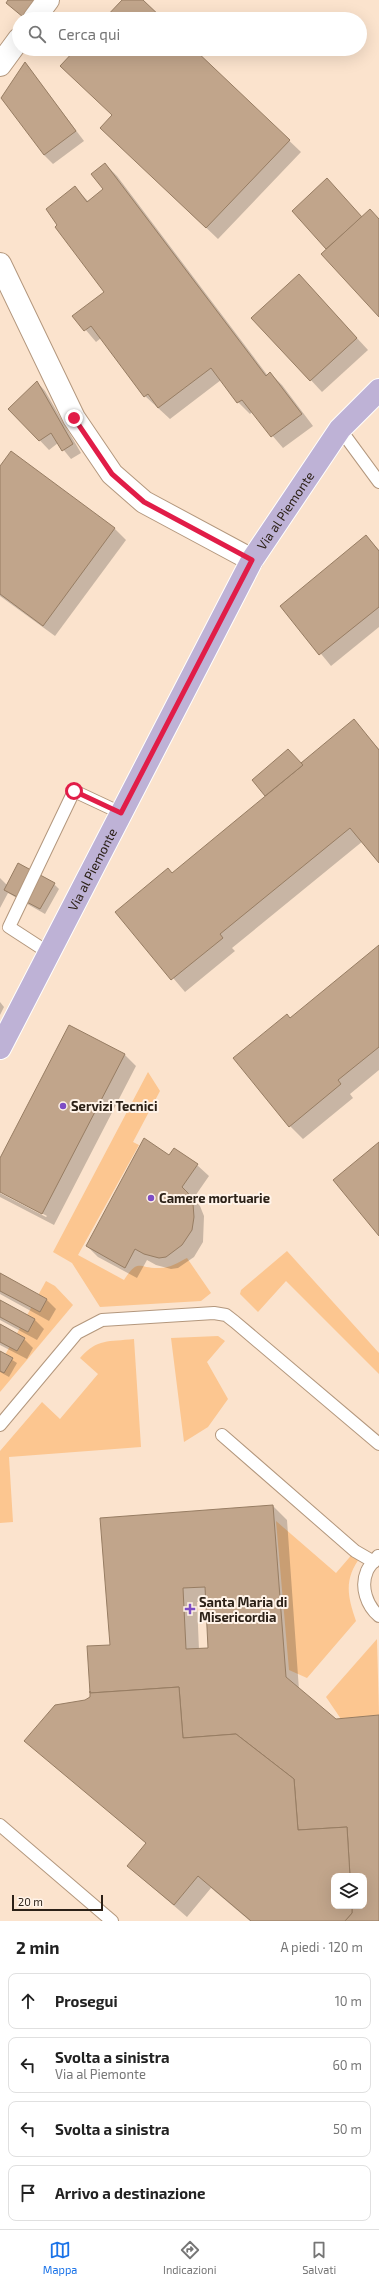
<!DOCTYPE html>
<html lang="it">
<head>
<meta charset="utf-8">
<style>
	:root { --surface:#fff; --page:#f2f2f2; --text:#222; --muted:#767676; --line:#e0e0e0; --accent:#1a73e8 }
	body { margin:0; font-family:"Exo 2",sans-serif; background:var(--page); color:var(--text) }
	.controls { position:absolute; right:12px; bottom:12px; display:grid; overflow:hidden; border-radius:8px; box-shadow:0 4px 16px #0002 }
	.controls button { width:36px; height:36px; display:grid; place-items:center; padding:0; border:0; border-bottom:1px solid var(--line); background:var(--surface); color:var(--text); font:20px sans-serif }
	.scale { position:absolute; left:12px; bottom:10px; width:91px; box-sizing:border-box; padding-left:4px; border:2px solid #2c2117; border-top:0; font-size:11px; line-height:14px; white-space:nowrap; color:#2c2117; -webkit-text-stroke:3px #fff3e8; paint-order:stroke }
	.stop { position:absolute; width:12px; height:12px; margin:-9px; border:3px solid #e11d48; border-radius:50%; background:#fff }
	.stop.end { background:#e11d48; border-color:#fff; box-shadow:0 1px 4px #0008 }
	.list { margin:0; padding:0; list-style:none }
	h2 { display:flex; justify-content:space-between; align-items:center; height:52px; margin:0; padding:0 16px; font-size:17px }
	h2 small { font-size:13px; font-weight:400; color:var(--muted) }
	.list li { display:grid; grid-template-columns:26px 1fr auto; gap:12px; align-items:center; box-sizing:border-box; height:56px; margin:0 8px 8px; padding:0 8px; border:1px solid var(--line); border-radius:8px }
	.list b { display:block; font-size:15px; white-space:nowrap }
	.list p { margin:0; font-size:13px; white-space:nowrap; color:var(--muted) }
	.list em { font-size:13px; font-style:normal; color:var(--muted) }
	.icon { flex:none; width:22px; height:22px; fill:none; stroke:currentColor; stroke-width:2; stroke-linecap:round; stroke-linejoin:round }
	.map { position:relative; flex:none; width:379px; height:1921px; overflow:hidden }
	.search { position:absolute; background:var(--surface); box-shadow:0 4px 16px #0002; left:12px; right:12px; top:12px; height:44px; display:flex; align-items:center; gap:10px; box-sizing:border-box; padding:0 14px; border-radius:22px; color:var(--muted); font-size:15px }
	.sheet { height:308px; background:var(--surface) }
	nav { display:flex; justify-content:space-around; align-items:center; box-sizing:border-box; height:56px; border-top:1px solid var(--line); background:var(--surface); font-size:11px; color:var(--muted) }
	nav a { display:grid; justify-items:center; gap:2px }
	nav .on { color:var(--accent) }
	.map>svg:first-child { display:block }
	.green { fill:#fcc690 }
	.shadow { fill:#0003; fill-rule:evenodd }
	.building { fill:#c1a58b; stroke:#977d63; fill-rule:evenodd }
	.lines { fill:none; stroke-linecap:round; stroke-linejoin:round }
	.lane-casing { stroke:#b3977d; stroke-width:14 }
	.street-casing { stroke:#b3977d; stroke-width:24 }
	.primary-casing { stroke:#fff; stroke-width:24 }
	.lane { stroke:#fff; stroke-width:12 }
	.street { stroke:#fff; stroke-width:22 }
	.primary { stroke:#beb2d6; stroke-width:22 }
	.route { stroke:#e11d48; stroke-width:5 }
	.poi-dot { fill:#7e4dc5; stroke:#fff3e8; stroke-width:1.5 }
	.labels { text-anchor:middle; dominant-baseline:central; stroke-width:4; stroke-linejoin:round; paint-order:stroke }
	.street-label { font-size:13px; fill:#2c2117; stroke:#fff3e8 }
	.poi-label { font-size:13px; font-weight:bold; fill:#2c2117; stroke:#fff3e8; text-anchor:start }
</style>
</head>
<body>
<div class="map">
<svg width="379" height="1921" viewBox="0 0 379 1921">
	<rect width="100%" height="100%" fill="#fbe3cd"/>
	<!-- green -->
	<g class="green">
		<path d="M148,1072L160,1091L133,1142L139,1145L78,1255L124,1280C139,1257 138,1269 160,1268C170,1268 179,1262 187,1258L211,1293L201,1301L100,1307L72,1263L53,1252Z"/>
		<polygon points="287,1251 379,1353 379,1374 286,1281 258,1312 240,1294 241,1290"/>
		<polygon points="46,1281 55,1286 73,1305 0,1392 0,1364"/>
		<polygon points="218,1336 225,1341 207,1362 228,1399 208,1427 184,1442 171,1338"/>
		<path d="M134,1339L141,1447L9,1457L13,1522L0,1523V1451L42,1402L60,1419L98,1374L80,1358C98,1338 108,1342 134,1339Z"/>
		<path d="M276,1521L336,1573L355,1551L361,1556C344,1579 347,1595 356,1621L307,1678L289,1670Z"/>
		<polygon points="377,1639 379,1715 341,1719 326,1697"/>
	</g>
	<!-- shadow -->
	<g class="shadow">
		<polygon points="77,49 193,49 301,152 218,239 113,139 113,116"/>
		<polygon points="25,63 84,141 53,164 44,155"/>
		<polygon points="105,164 117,176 268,376 270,373 282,385 313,426 283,448 252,412 250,414 238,402 221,380 170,419 145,396 101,338 96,342 74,316 105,292 75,188 88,201 104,189"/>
		<polygon points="310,287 368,350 322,392 253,318"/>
		<polygon points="37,382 45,391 81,453 71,459 58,443 49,450 10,409"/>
		<polygon points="0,468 114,528 126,540 55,636 0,596"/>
		<polygon points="366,536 379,550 379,627 331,666 282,606"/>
		<polygon points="354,721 379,749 379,861 363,841 232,948 235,951 185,992 117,912 172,874 267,796 253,780 301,764"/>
		<polygon points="0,878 7,885 54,884 59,889 45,914 8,893 0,908"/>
		<polygon points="379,947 379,1070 350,1094 353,1098 303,1139 290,1126 290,1019"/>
		<polygon points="0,1002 4,1007 0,1015"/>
		<polygon points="125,1055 136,1066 54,1225 0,1197 0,1193 46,1217 47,1216 0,1191 0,1160"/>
		<polygon points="170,1156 197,1165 209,1176 193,1199 200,1206 204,1216 203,1242 194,1257 178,1268 171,1269 156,1265 147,1260 137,1278 98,1257 87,1246"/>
		<polygon points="0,1275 47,1300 56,1309 49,1321 0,1294"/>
		<polygon points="0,1301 35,1320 44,1329 37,1340 0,1320"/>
		<polygon points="0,1326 24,1339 33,1348 27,1359 0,1345"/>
		<polygon points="0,1352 17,1363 9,1377 0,1372"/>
		<path d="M273,1506L287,1520L299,1690L335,1720L379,1716V1921H250L211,1888L187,1917L128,1866L147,1844L26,1741L91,1698L111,1645ZM207,1601L210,1649L199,1650L197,1602ZM334,1876H364V1906H334Z"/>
	</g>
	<!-- building -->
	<g class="building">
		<polygon points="8,0 37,0 23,17 6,3"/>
		<polygon points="122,0 143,0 163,19 104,19"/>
		<polygon points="76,49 194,49 290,140 206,228 100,128 112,115 60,66"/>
		<polygon points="25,62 76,131 44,155 1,98"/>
		<polygon points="105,163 266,376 270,372 302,414 271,437 242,400 237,403 211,368 158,408 148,394 144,397 91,326 84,331 72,316 104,292 55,227 57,225 46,209 75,186 87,202 103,189 91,174"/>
		<polygon points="327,178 362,217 326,249 292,211"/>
		<polygon points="370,209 379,219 379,317 321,254"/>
		<polygon points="299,274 357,338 310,381 251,318"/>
		<polygon points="37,381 73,444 62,451 51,433 39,441 8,409"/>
		<polygon points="11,451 115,528 43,626 0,594 0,466"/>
		<polygon points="366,535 379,551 379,607 319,655 280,606"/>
		<polygon points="354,719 379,750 379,863 350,828 220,934 223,938 171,980 115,912 168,868 172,873 303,765 301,763"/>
		<polygon points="288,749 303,765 265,796 252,780"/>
		<polygon points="18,863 55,883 40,909 4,890"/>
		<polygon points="379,945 379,1047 338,1080 341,1084 289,1127 233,1058 287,1014 290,1018"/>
		<polygon points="69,1025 125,1054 42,1214 0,1192 0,1158"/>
		<polygon points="144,1138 169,1155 174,1148 198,1164 182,1187 188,1193 193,1204 194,1217 192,1230 182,1245 166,1257 159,1258 144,1254 135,1249 125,1268 86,1246"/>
		<polygon points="379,1142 379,1236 333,1180"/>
		<polygon points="0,1273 47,1299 40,1312 0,1291"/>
		<polygon points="0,1300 35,1319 28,1332 0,1317"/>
		<polygon points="0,1324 25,1338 17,1351 0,1342"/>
		<polygon points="0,1351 13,1358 4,1373 0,1371"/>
		<path d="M273,1505L286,1677L336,1719L379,1715V1921H345L352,1913V1906H364V1876H350L347,1827L298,1830L294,1779L236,1734L183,1738L179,1687L90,1693L87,1646L110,1645L100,1518ZM205,1587L208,1648L186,1649L183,1588Z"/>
		<polygon points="179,1687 183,1738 236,1734 294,1779 298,1830 347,1827 350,1876 334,1876 334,1906 352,1906 352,1913 345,1921 251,1921 198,1876 174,1905 127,1866 146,1843 24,1741 55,1705 85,1700 90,1697 90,1691 90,1693"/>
	</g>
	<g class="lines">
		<defs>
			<g id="lane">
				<polyline points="340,429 379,482"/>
				<polyline points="49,953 9,927 74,791 121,813"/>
				<polyline points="0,1425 77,1333 102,1320 214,1313 226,1315 235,1322 379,1444"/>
				<polyline points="222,1435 355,1551 374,1562"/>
				<path d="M378,1556C375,1560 369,1566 367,1571C360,1587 367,1606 379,1616"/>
				<polyline points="0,1825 112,1921"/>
			</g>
			<g id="street">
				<polyline points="34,19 48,0"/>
				<polyline points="0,65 19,39"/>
				<polyline points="0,264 74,418 112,474 144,502 252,560"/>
			</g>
			<g id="primary">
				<path id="s1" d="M0,1048L252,560L340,429L379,390"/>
			</g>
		</defs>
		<!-- lane casing -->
		<use href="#lane" class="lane-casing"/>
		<!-- street casing -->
		<use href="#street" class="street-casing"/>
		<!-- primary casing -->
		<use href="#primary" class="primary-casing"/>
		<!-- lane -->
		<use href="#lane" class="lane"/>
		<!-- street -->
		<use href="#street" class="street"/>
		<!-- primary -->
		<use href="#primary" class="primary"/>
	</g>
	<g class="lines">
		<!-- route -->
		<polyline class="route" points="74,418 112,474 144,502 252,560 121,813 74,791"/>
	</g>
	<!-- markers -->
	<g class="poi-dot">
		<circle cx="63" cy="1106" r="4"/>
		<circle cx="151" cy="1198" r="4"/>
		<path d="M188 1603h4v4h4v4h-4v4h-4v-4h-4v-4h4z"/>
	</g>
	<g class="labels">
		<!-- street labels -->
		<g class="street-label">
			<text stroke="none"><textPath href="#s1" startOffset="609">Via al Piemonte</textPath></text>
			<text stroke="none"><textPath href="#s1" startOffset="201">Via al Piemonte</textPath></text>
		</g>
		<!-- poi labels -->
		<g class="poi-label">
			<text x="71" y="1106">Servizi Tecnici</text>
			<text x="159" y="1198">Camere mortuarie</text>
			<text x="199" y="1602">Santa Maria di<tspan x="199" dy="15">Misericordia</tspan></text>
		</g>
	</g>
</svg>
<div class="controls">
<button><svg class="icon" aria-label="layers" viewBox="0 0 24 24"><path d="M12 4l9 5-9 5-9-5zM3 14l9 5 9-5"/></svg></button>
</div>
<div class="scale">20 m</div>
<div class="stop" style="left:74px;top:791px"></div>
<div class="stop end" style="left:74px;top:418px"></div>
<div class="search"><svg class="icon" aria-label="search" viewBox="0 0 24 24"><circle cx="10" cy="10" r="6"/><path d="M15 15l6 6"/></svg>Cerca qui</div>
</div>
<section class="sheet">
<h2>2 min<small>A piedi · 120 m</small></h2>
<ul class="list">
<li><svg class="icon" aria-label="ahead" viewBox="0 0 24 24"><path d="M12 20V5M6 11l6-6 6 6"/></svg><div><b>Prosegui</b></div><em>10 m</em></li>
<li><svg class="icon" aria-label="left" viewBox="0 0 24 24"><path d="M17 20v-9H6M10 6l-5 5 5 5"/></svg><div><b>Svolta a sinistra</b><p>Via al Piemonte</p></div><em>60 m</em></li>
<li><svg class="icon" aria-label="left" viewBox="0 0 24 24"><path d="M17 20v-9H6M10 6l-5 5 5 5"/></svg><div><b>Svolta a sinistra</b></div><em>50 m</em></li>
<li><svg class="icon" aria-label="arrive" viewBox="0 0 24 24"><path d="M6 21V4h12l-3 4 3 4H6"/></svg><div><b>Arrivo a destinazione</b></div></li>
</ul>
</section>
<nav>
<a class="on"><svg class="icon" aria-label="map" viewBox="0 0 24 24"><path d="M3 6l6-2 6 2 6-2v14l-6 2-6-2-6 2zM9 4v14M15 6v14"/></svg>Mappa</a>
<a><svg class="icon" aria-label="directions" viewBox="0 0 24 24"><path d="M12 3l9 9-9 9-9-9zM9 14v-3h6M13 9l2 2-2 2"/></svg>Indicazioni</a>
<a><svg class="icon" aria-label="saved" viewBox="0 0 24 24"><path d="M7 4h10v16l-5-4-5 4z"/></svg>Salvati</a>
</nav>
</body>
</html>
